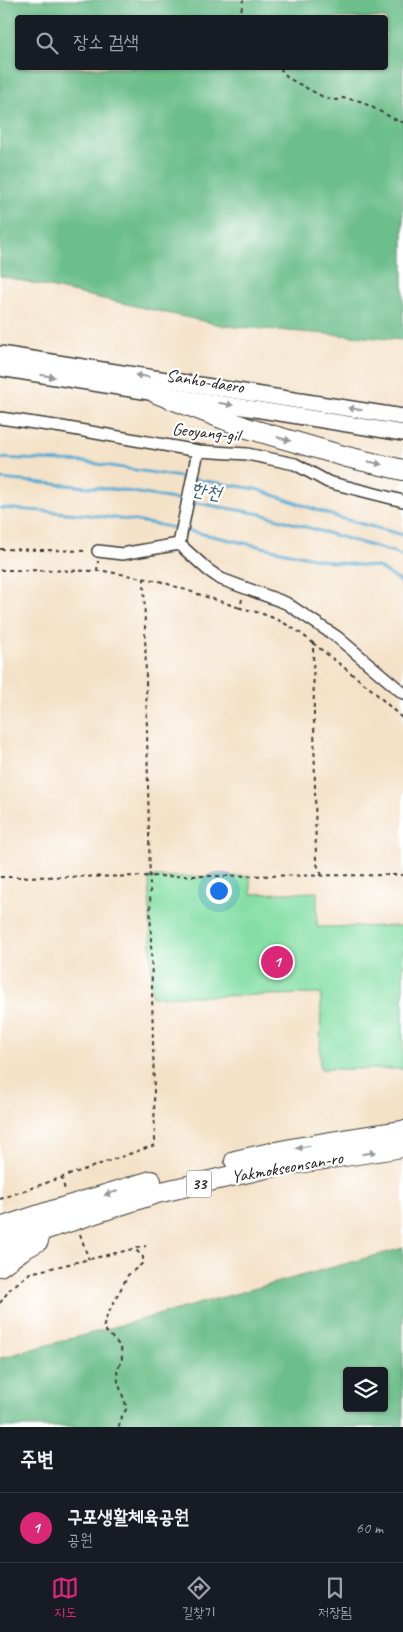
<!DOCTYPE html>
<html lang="ko">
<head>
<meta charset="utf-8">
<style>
	:root { --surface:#171b24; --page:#242831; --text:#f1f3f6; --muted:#9ea1a6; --line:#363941; --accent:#db2777 }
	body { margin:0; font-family:Caveat,"Poor Story",sans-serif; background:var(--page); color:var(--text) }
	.controls { position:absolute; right:15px; bottom:15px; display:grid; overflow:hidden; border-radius:5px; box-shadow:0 1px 4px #0004 }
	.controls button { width:45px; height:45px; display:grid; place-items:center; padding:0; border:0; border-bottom:1px solid var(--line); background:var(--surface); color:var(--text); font:25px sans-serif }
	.you { position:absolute; left:218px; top:890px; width:18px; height:18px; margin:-12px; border:4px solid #fff; border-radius:50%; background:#1a73e8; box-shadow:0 0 0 8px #1a73e833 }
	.badge { display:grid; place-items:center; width:32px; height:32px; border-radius:50%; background:var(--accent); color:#fff; font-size:16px; font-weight:700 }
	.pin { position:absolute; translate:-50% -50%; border:2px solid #fff; box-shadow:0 1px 5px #0006 }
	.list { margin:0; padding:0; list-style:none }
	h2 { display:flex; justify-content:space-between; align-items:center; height:65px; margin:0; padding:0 20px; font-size:21px }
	h2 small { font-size:16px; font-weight:400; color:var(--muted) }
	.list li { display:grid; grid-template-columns:32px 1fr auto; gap:15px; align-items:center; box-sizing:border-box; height:70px; padding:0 20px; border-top:1px solid var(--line) }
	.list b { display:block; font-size:19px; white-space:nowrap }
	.list p { margin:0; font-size:16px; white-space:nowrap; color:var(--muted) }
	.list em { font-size:16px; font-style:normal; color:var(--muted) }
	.icon { flex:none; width:28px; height:28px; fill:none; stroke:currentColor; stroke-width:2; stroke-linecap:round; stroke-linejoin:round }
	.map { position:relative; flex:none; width:403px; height:1427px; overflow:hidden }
	.search { position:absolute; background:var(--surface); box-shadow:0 1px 4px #0004; left:15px; right:15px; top:15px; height:55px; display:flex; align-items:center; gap:12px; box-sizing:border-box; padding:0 18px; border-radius:5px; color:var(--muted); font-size:19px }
	.sheet { height:135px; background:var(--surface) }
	nav { display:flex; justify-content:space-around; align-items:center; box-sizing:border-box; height:70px; border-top:1px solid var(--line); background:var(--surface); font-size:14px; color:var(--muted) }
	nav a { display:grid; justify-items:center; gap:2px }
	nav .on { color:var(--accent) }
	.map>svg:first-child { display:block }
	.green { fill:#85dfa5; stroke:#507e60 }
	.forest { fill:#6cbe8a; stroke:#446d53; fill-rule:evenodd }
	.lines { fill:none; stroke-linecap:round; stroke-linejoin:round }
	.stream { stroke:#57aad2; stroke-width:3 }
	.minor-casing { stroke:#3c3a36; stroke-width:14 }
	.tertiary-casing { stroke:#3c3a36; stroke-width:18 }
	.trunk-casing { stroke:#3c3a36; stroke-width:22 }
	.path { stroke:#3c3a36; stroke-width:2; stroke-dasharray:4 4; stroke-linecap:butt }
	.minor { stroke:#fff; stroke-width:11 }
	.tertiary { stroke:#fff; stroke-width:15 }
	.trunk { stroke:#fff; stroke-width:20 }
	.oneway { fill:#999 }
	.labels { text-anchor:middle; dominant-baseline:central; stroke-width:4.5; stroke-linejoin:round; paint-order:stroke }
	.shield { fill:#fff; stroke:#606060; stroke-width:1 }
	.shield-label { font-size:16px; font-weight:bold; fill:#1c1c1c }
	.street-label { font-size:18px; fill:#1c1c1c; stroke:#fff }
	.water-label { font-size:19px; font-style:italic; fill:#375c6e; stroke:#fff }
</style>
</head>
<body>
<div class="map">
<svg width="403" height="1427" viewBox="0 0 403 1427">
	<rect width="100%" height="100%" fill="#fff"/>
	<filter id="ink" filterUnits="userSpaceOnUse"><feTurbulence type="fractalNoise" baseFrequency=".02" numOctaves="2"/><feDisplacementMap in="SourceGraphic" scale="10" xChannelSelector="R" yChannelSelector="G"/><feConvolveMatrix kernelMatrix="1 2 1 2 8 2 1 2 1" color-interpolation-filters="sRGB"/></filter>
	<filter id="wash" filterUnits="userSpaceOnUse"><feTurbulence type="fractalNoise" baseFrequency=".0096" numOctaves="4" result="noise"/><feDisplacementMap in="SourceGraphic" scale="20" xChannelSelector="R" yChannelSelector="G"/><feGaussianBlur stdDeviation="1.12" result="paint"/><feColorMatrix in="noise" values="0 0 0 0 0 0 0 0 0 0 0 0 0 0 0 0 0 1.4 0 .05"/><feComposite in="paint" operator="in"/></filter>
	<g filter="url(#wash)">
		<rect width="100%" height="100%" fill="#f4e2c8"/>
		<!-- green -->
		<polygon class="green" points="250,876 251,894 317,892 317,927 403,926 403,1069 320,1069 321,994 152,997 149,877"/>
		<!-- forest -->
		<g class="forest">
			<path d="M0,0H403V340L225,326L0,276ZM18,18H386V68H18Z"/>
			<path d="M403,1248V1427H0V1358ZM347,1371H384V1408H347Z"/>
		</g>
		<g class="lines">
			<!-- stream -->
			<g class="stream">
				<polyline points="0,458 85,462 256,489 340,518 403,535"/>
				<polyline points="0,479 121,490 185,501"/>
				<polyline points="191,502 261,514 393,552 403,557"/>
				<path d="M0,508C60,512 120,516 179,529"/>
				<polyline points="185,530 331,562 378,567 403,583"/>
			</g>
		</g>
	</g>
	<g filter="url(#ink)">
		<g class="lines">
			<defs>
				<g id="minor">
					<polyline points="0,418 62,427 198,451 247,454 295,464 328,482 403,501"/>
					<polyline points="179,544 198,451"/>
					<polyline points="98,551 122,554 179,544 208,570 221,579 286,603 337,637 403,693"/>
				</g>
				<g id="tertiary">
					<polyline points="0,354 403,417"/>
					<polyline points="0,368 403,433"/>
				</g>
				<g id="trunk">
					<polyline points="156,393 247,428 347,457 403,470"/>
					<path d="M235,1161C290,1148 347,1139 403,1131"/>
					<polyline points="0,1228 55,1210 151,1181"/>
					<polyline points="0,1244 157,1193 266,1168 403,1147"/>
					<polyline points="0,1266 22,1250 38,1241"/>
				</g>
			</defs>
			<!-- minor casing -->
			<use href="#minor" class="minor-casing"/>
			<!-- tertiary casing -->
			<use href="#tertiary" class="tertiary-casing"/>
			<!-- trunk casing -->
			<use href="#trunk" class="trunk-casing"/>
			<!-- path -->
			<g class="path">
				<polyline points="240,18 243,0"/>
				<polyline points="280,68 288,78 325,98 336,100 343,98 360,101 400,122 403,122"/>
				<polyline points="0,549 88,551"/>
				<polyline points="0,570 104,571 159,581 240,608"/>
				<polyline points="97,571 98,561"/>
				<path d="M242,599L240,608C270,614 290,624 313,643L316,862L322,875"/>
				<polyline points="313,643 371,689 403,719"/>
				<polyline points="0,877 403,875"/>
				<polyline points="62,1177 65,1191"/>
				<polyline points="0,1199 155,1145 144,578"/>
				<polyline points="80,1234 89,1260"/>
				<polyline points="0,1303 10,1289 30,1273 146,1246"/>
				<polyline points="119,1427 120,1420 127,1408 118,1382 117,1370 122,1359 121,1347 103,1328 107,1316 128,1275 143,1263 143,1257 135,1249"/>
			</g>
			<!-- minor -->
			<use href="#minor" class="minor"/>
			<!-- tertiary -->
			<use href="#tertiary" class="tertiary"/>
			<!-- trunk -->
			<use href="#trunk" class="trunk"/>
		</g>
		<!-- one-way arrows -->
		<defs><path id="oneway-solid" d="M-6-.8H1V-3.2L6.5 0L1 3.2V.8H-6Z" transform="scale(1.25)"/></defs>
		<g class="oneway">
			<use href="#oneway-solid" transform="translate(48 376) rotate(9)"/>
			<use href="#oneway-solid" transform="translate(142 376) rotate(-171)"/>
			<use href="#oneway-solid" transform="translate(226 404) rotate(9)"/>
			<use href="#oneway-solid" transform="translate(355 409) rotate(-171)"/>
			<use href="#oneway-solid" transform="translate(284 439) rotate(16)"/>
			<use href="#oneway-solid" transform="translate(375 463) rotate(13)"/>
			<use href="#oneway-solid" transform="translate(303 1147) rotate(170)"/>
			<use href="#oneway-solid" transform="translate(369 1153) rotate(-9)"/>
			<use href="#oneway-solid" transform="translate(111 1193) rotate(163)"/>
		</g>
	</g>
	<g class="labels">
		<!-- shield labels -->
		<rect class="shield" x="186.5" y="1170.5" width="25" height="27" rx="4"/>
		<g class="shield-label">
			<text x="199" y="1184">33</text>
		</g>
		<!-- street labels -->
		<g class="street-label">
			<text transform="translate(205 381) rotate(9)">Sanho-daero</text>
			<text transform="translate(206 432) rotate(6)">Geoyang-gil</text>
			<text transform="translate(287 1167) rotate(-10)">Yakmokseonsan-ro</text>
		</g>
		<!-- water labels -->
		<g class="water-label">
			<text transform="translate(206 491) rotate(10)">한천</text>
		</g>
	</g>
</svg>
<div class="controls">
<button><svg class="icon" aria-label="layers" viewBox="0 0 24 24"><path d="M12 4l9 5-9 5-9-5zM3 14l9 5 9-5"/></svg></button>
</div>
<div class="you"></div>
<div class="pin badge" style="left:277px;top:962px">1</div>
<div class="search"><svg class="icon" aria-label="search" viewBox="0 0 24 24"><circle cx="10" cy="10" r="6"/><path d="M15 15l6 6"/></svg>장소 검색</div>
</div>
<section class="sheet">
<h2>주변<small></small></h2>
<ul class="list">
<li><span class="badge">1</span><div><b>구포생활체육공원</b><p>공원</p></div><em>60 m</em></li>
</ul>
</section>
<nav>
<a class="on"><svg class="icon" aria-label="map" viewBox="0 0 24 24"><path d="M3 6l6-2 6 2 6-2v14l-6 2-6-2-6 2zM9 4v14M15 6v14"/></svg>지도</a>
<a><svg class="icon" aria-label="directions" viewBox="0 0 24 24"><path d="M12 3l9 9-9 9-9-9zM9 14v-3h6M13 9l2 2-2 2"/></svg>길찾기</a>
<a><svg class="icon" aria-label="saved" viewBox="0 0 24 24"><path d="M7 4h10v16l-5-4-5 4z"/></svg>저장됨</a>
</nav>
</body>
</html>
